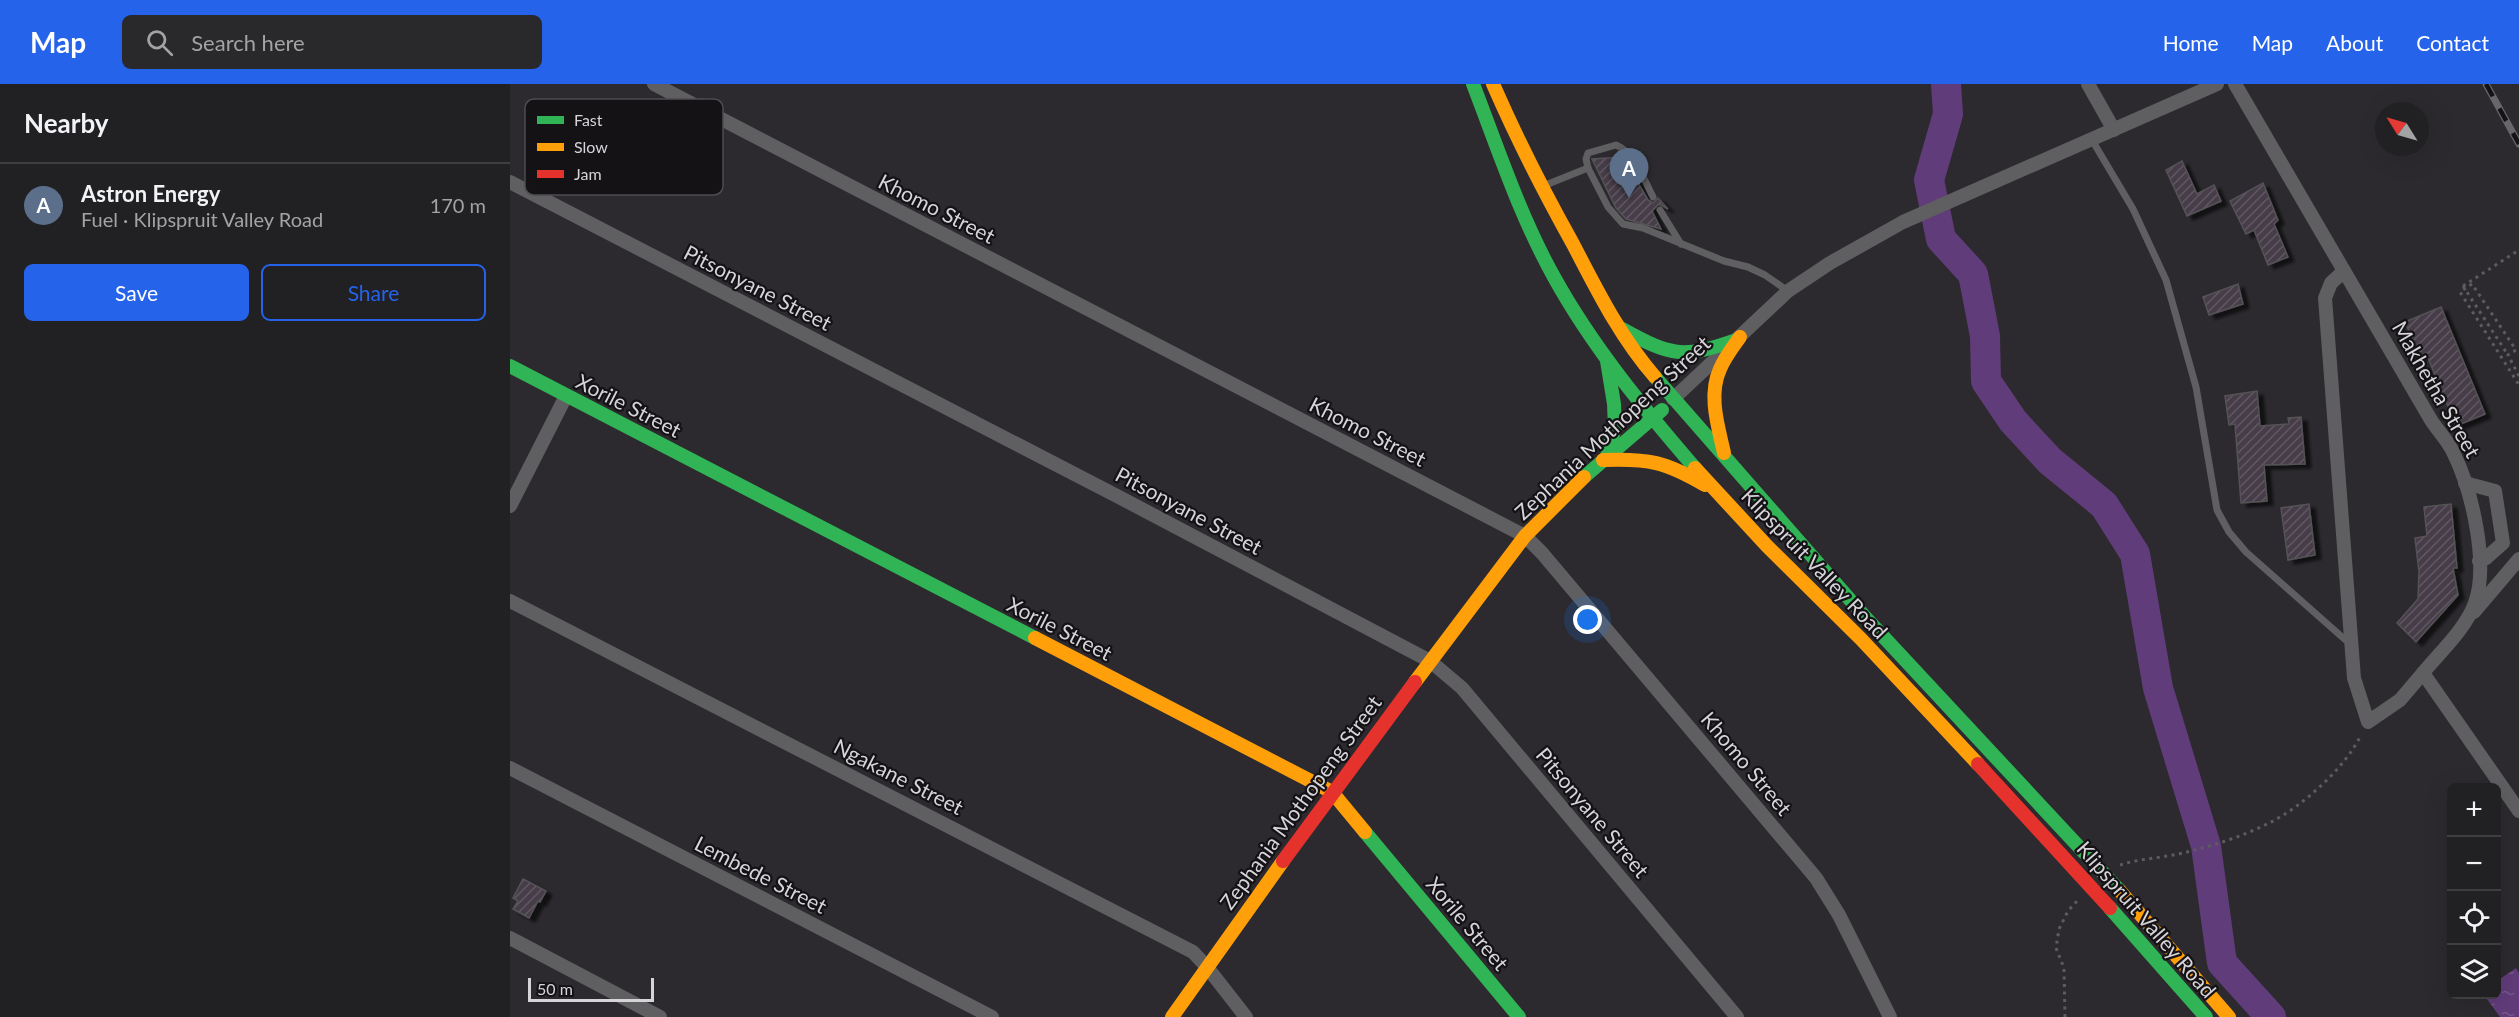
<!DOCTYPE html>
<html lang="en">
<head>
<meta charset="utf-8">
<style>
	:root { --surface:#212022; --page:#29282a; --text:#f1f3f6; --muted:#a2a3a5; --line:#3e3e40; --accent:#2563eb }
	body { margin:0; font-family:Lato,sans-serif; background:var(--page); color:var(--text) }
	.controls { position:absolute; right:18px; bottom:18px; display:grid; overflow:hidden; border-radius:9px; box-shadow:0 6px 24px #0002 }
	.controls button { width:54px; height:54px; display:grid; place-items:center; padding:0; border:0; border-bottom:2px solid var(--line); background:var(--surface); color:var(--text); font:30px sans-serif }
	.compass { position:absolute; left:1865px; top:18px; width:54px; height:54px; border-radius:50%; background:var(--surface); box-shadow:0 6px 24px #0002; rotate:307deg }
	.scale { position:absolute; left:18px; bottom:15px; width:126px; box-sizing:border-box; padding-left:6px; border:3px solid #d6d4d9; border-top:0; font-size:16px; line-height:21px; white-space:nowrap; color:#d6d4d9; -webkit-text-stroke:4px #141215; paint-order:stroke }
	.you { position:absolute; left:1078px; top:536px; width:21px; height:21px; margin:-15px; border:4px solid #fff; border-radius:50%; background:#1a73e8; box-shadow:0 0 0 9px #1a73e833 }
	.badge { display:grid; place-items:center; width:39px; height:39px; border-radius:50%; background:var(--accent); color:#fff; font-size:20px; font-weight:700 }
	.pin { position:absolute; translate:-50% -50px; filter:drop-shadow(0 2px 3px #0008) }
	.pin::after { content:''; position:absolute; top:32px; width:21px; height:18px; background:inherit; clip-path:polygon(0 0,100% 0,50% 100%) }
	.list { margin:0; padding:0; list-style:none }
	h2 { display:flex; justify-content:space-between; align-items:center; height:78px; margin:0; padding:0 24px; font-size:26px }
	h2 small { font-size:20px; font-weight:400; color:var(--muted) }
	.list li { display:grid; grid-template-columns:39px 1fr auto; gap:18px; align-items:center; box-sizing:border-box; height:84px; padding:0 24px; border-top:2px solid var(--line) }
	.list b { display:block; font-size:22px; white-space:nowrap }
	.list p { margin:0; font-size:20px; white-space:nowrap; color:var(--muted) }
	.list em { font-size:20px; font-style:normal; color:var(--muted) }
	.actions { display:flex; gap:12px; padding:18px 24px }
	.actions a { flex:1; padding:14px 0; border:2px solid var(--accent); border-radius:9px; text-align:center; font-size:21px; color:var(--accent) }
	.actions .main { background:var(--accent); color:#fff }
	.icon { flex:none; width:33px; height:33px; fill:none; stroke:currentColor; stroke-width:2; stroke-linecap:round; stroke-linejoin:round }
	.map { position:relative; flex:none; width:2009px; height:933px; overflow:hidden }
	header { display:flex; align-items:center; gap:36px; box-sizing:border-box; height:84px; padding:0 30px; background:var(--accent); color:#fff }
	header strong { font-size:28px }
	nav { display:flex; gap:33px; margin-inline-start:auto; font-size:21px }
	.search { width:420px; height:54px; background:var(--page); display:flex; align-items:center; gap:15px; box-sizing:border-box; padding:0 21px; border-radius:9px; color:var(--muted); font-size:22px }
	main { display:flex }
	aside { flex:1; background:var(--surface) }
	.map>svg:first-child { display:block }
	.water { fill:url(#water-ripples) }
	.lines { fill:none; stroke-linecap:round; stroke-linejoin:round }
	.river { stroke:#613c7a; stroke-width:30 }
	.building { fill:url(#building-hatch); stroke:#545256; stroke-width:1.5; filter:url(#shadow) }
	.path { stroke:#5c5c5e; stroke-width:3; stroke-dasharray:3 4.5; stroke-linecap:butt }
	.lane { stroke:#5f5e60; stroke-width:7 }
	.street { stroke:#5f5e60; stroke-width:14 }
	.fast { stroke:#30b455; stroke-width:14 }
	.slow { stroke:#ff9f0a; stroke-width:14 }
	.jam { stroke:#e5322d; stroke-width:14 }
	.rail-casing { stroke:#676668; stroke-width:7 }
	.rail { stroke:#141215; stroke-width:4.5; stroke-dasharray:14; stroke-linecap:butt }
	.path-bridge { stroke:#5c5c5e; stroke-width:3; stroke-dasharray:3 4.5; stroke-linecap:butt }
	.labels { text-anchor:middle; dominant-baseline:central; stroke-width:4.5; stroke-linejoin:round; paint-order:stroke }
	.street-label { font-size:21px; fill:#d6d4d9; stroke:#141215 }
	.key { fill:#141215; stroke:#4e4c50; stroke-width:1.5 }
	.key-label { font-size:16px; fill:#d6d4d9 }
</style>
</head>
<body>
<header>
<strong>Map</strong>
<div class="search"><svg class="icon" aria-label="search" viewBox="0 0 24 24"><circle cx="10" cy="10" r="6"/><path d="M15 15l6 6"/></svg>Search here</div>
<nav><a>Home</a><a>Map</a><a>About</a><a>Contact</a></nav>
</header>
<main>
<aside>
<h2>Nearby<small></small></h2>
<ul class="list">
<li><span class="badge" style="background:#5c6f8a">A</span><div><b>Astron Energy</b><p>Fuel · Klipspruit Valley Road</p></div><em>170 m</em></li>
</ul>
<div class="actions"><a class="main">Save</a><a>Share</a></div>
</aside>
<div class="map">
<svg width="2009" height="933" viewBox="0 0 2009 933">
	<defs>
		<pattern id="water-ripples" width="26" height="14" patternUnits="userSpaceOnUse" patternTransform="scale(1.5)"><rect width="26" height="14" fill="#613c7a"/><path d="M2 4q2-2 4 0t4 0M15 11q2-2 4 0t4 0" fill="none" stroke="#77578c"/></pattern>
		<pattern id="building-hatch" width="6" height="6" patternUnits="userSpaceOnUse" patternTransform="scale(1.5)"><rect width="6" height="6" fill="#463d4a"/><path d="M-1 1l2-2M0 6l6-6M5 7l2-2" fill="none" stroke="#605864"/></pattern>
		<filter id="shadow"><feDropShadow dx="6" dy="4" stdDeviation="1.5" flood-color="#0009"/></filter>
	</defs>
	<rect width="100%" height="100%" fill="#2c2a2e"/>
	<!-- water -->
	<polygon class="water" points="2006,884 2009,889 2009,933 1990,933 1974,911 1986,910 1987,897"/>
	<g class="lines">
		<!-- river -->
		<polyline class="river" points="1436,0 1438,30 1419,96 1431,155 1463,190 1475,252 1476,297 1503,337 1540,377 1594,421 1625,470 1648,604 1696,762 1712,879 1761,933"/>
	</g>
	<!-- building -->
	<g class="building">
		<polygon points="1113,73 1138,116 1143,119 1148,114 1158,125 1149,120 1142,127 1151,145 1116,135 1106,124 1082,75"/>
		<polygon points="1672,77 1687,110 1704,101 1711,117 1677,132 1656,86"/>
		<polygon points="1753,99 1768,136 1764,140 1778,173 1758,181 1744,146 1736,150 1720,117"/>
		<polygon points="1728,200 1733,220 1699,231 1693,213"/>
		<polygon points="1931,223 1975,330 1946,342 1916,269 1909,272 1895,238"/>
		<polygon points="1747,307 1750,342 1779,340 1778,334 1791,333 1795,380 1754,381 1757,417 1731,419 1725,340 1719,341 1715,312"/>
		<polygon points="1799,420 1805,471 1778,476 1771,424"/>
		<polygon points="1941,420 1947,484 1943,484 1948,511 1906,558 1887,539 1908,515 1909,488 1905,454 1917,452 1914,423"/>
		<polygon points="13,795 36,807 30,818 28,817 19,834 3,825 8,817 3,814"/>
	</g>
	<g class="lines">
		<!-- path -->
		<g class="path">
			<polyline points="1953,202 2009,166"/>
			<polyline points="2009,292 1998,271 2006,266 1962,200 1950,208 2009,301"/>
			<path d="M1610,781C1631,774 1655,774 1677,768C1705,761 1734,752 1759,739C1792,723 1835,684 1851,651"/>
			<polyline points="1555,933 1554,884 1546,864 1549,845 1558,827 1568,816"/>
		</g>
		<!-- lane -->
		<g class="lane">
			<polyline points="1582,56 1623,125 1656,196 1686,303 1707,426 1719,448 1736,468 1840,560"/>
			<path d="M1078,84L1076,75L1078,69L1106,61C1125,69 1134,96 1143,113"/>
			<polyline points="1033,102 1078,84 1098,123 1113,140 1133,144 1214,177 1238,183 1255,191 1278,207"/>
			<polyline points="1150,126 1171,160"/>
		</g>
		<!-- street -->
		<g class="street">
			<polyline points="144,0 1015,452 1032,469 1306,794 1329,831 1380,933"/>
			<polyline points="1578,0 1604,46"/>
			<path d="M1725,0L1921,336C1928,347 1939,358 1944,370C1962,407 1979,480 1965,519C1955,546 1930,568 1913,589L2009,727"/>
			<polyline points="0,98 607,412 920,577 952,604 1227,933"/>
			<polyline points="1834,187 1821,199 1815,214 1844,594 1858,638 1890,616 1913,589"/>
			<polyline points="1163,315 1278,207 1320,179 1393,138 1707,0"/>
			<polyline points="1955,399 1985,407 1993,459 1976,474 1969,477"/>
			<polyline points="0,422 56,312"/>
			<polyline points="0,517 683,868 697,883 736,933"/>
			<polyline points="1964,528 2009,475"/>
			<polyline points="0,684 482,933"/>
			<polyline points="0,854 150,933"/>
		</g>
		<!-- fast -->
		<g class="fast">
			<path d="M963,0C988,65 1010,132 1044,193C1082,262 1134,325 1185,384"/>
			<path d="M1112,245C1161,272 1172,275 1226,256"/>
			<polyline points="1097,277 1104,320 1105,343 1097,372"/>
			<polyline points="0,282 525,554"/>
			<polyline points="1145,293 1356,534 1610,807"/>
			<polyline points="1074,393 1152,326"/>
			<polyline points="855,748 1009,933"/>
			<polyline points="1600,824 1696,933"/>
		</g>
		<!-- slow -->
		<g class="slow">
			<path d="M983,0C1007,55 1034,108 1063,160C1087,206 1110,253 1145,293"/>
			<path d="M1214,369C1208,342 1198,311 1210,285C1215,273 1223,263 1230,253"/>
			<path d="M1093,376C1138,374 1156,378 1195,401"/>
			<polyline points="1185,384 1257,462 1351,555 1468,680"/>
			<polyline points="525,554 822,708 855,748"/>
			<polyline points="905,598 1015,452 1074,393"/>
			<polyline points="1610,807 1719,933"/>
			<polyline points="662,933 773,777"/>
		</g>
		<!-- jam -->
		<g class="jam">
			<polyline points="1468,680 1600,824"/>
			<polyline points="773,777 905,598"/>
		</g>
		<defs>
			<polyline id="rail" points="1976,0 2009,60"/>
		</defs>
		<!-- rail casing -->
		<use href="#rail" class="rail-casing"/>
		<!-- rail -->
		<use href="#rail" class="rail"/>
		<!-- path-bridge -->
		<polyline class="path-bridge" points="1953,202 1998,271"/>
	</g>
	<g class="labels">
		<!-- street labels -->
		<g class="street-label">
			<text transform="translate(427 124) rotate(27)">Khomo Street</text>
			<text transform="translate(248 203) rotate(27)">Pitsonyane Street</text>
			<text transform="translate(1927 305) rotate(60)">Makhetha Street</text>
			<text transform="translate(119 321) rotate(27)">Xorile Street</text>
			<text transform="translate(1102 343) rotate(-43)">Zephania Mothopeng Street</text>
			<text transform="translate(858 347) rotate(27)">Khomo Street</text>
			<text transform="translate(679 426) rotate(28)">Pitsonyane Street</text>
			<text transform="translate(1305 479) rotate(46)">Klipspruit Valley Road</text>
			<text transform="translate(550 544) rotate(27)">Xorile Street</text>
			<text transform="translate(1237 679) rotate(50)">Khomo Street</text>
			<text transform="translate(389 692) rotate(27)">Ngakane Street</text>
			<text transform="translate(790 718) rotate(-54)">Zephania Mothopeng Street</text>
			<text transform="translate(1083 728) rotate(50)">Pitsonyane Street</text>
			<text transform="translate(251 790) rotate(27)">Lembede Street</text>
			<text transform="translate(1637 835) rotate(49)">Klipspruit Valley Road</text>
			<text transform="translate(958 839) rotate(50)">Xorile Street</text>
		</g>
	</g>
	<!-- legend -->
	<rect x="15" y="15" width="198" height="96" rx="9" class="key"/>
	<rect x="27" y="32" width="27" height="8" fill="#30b455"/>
	<rect x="27" y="59" width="27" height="8" fill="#ff9f0a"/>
	<rect x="27" y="86" width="27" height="8" fill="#e5322d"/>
	<g class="key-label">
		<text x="64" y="42">Fast</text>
		<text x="64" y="69">Slow</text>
		<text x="64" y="96">Jam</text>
	</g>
</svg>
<div class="controls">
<button>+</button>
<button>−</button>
<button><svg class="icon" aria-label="locate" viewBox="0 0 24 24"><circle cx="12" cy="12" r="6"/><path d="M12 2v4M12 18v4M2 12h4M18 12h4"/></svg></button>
<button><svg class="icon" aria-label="layers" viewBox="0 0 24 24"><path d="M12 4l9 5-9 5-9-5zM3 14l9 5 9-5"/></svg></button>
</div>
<svg class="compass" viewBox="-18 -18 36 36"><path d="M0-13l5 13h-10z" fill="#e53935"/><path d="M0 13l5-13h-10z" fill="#a2a3a5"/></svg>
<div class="scale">50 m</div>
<div class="you"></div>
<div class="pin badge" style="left:1119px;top:114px;background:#5c6f8a">A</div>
</div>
</main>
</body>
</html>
